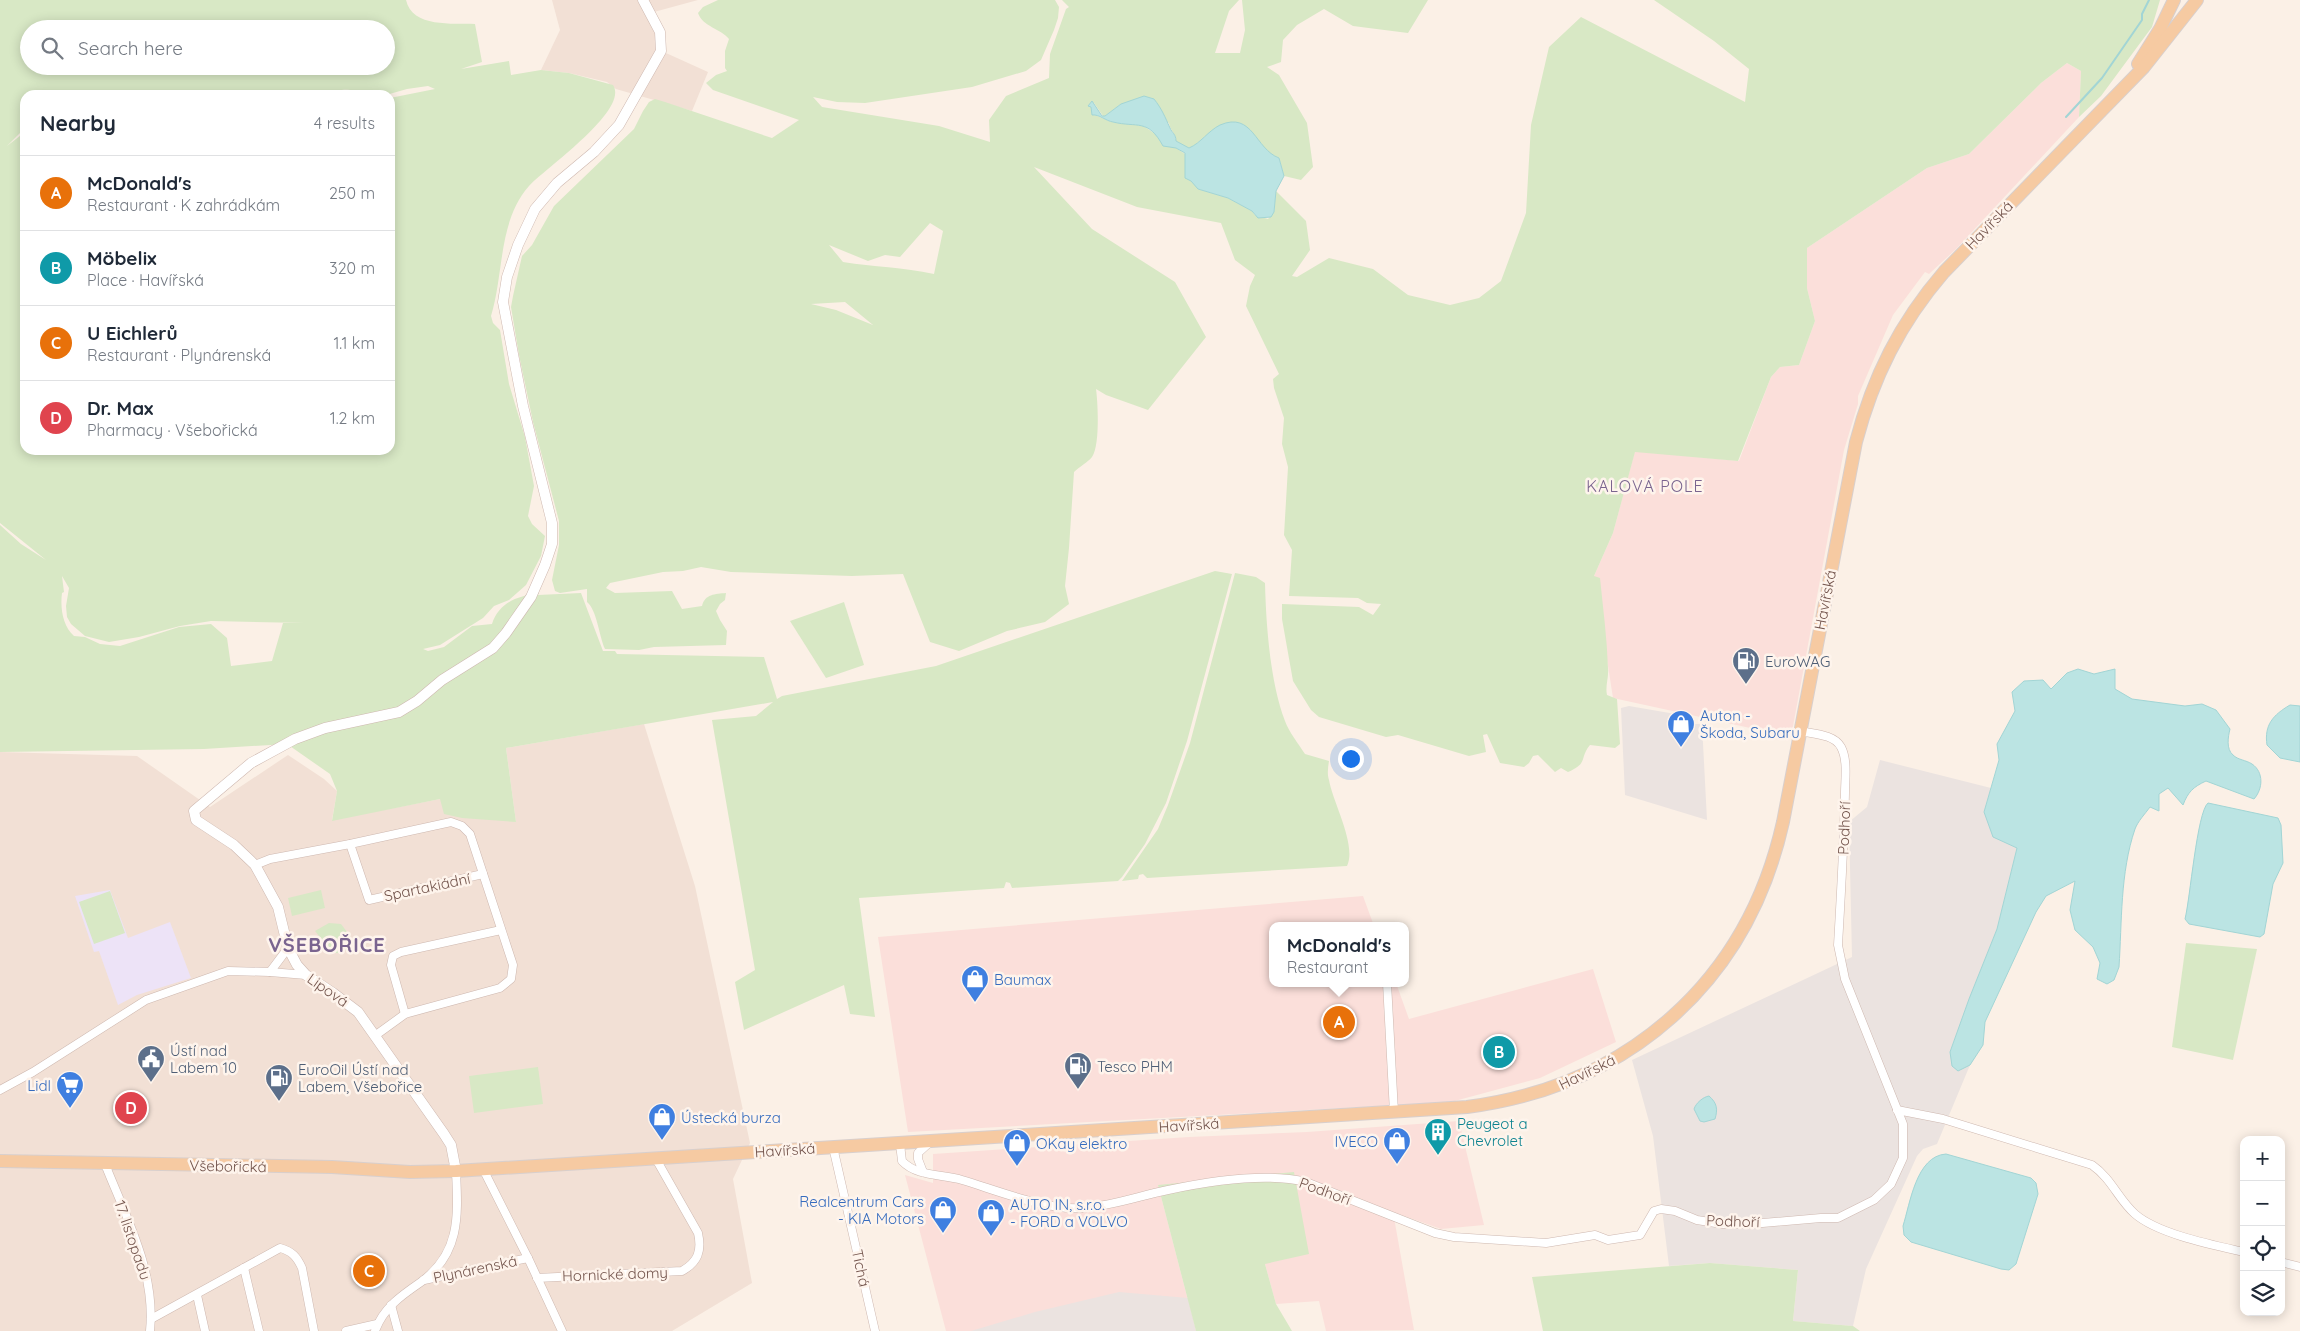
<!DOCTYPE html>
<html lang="en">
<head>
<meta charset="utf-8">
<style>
	:root { --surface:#fff; --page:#f2f2f3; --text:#1f2937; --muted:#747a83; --line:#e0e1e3; --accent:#b45309 }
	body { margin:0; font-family:Quicksand,sans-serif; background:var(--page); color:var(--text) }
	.controls { position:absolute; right:15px; bottom:15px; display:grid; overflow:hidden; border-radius:10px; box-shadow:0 2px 12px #0003 }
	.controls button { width:45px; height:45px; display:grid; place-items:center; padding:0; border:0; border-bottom:1px solid var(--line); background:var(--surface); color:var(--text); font:25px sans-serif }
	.you { position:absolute; left:1350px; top:758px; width:18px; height:18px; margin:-12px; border:4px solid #fff; border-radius:50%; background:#1a73e8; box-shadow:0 0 0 8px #1a73e833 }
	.badge { display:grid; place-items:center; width:32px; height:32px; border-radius:50%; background:var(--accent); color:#fff; font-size:16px; font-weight:700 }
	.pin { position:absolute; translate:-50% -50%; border:2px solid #fff; box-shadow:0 1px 5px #0006 }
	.popup { position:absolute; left:1269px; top:922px; width:140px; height:65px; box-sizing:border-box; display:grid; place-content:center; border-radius:10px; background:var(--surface); filter:drop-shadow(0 1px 4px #0005); font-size:16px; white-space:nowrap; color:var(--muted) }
	.popup b { font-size:19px; color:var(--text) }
	.popup::after { content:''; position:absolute; left:50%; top:100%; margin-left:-10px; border:10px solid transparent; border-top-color:var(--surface) }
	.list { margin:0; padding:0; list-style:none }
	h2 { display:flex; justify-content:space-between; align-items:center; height:65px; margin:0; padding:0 20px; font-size:21px }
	h2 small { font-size:16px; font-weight:400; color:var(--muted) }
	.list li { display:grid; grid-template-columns:32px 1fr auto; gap:15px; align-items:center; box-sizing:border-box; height:75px; padding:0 20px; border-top:1px solid var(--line) }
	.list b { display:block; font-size:19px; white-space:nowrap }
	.list p { margin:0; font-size:16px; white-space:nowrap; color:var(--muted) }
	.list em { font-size:16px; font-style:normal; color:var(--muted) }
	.icon { flex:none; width:28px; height:28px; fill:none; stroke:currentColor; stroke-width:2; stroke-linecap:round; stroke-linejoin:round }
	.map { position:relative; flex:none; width:2300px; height:1331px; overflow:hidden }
	.search { position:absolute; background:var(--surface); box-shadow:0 2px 12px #0003; left:20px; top:20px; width:375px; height:55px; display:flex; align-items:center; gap:12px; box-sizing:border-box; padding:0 18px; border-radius:28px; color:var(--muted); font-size:19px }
	.panel { position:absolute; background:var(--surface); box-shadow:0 2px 12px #0003; left:20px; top:90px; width:375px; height:365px; border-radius:15px }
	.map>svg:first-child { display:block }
	.residential { fill:#f2e0d5 }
	.commercial { fill:#fbdfda }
	.industrial { fill:#ebe3e0 }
	.education { fill:#ede3f7 }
	.green { fill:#d8e8c5; fill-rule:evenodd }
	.water { fill:#bbe4e3; stroke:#a2d5d5 }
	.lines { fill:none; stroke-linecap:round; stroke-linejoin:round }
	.stream { stroke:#a2d5d5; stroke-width:2 }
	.minor-casing { stroke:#ceb8b0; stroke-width:9 }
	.tertiary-casing { stroke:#ceb8b0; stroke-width:11 }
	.primary-casing { stroke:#d8cfcd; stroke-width:14 }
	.minor { stroke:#fff; stroke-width:8 }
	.tertiary { stroke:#fff; stroke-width:10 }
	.primary { stroke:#f6caa2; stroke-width:12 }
	.labels { text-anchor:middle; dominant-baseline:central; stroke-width:5; stroke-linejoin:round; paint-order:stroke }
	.street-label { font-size:15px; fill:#73544c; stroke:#fef4ec }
	.service-label { font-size:15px; fill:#4e5e75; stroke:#fef4ec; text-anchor:start }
	.shop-label { font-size:15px; fill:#366cbe; stroke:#fef4ec; text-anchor:start }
	.culture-label { font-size:15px; fill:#0d838f; stroke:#fef4ec; text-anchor:start }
	.neighbourhood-label { font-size:16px; letter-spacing:1px; fill:#7a648f; stroke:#fef4ec }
	.district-label { font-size:20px; font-weight:bold; letter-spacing:1px; fill:#7a648f; stroke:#fef4ec }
</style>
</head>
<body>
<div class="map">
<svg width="2300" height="1331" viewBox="0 0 2300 1331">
	<rect width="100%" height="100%" fill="#fbf0e6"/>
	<!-- residential -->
	<g class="residential">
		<polygon points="552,0 698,0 654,12 665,35 666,53 708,72 692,111 616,89 607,82 569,73 541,70 560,30"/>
		<polygon points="644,724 695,886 750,1143 733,1179 752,1283 672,1331 0,1331 0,752 137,756 210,807 288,755 324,779 337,791 332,820 440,799 516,822 506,748"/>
	</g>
	<!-- commercial -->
	<g class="commercial">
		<polygon points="2067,63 2081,71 2079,117 1956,249 1929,274 1925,272 1893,315 1858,396 1858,404 1844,450 1791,737 1613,698 1594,576 1613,533 1635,451 1739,461 1771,377 1780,367 1799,365 1815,321 1807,288 1807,248 1927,168 1969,154 2041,83"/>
		<polygon points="1363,896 1374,926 1273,926 1273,983 1396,983 1409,1019 1593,969 1616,1042 1540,1078 1451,1102 908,1132 878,937"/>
		<polygon points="1459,1121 1484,1225 1441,1229 1393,1212 1414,1330 1326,1331 1319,1301 1276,1304 1265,1264 1158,1185 1196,1331 946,1331 905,1175 933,1183 933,1154 1189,1137 1307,1132"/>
	</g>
	<!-- industrial -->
	<g class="industrial">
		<polygon points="1629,706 1687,716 1688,724 1702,724 1707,820 1625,795 1621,708"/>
		<polygon points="1880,760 1991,788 1984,812 2017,848 1997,929 1969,999 1950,1052 1958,1071 1970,1065 1937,1144 1923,1149 1917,1156 1866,1269 1853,1326 1793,1321 1798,1270 1710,1263 1669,1266 1653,1136 1632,1060 1852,957 1849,822 1867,807"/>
		<polygon points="1119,1292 1188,1298 1196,1331 971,1331 1035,1312"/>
	</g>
	<!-- education -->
	<polygon class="education" points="110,890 128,938 170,922 191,978 137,995 118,1005 99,951 94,952 75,896"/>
	<!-- green -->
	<g class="green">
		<path d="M0,0H406C412,28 453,23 475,24L482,62L461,69L509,61L511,75L541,70L569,73L613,85C630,110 543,170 529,186C498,221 504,274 491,316L493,323L500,330L509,384L525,437L534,486L528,516L532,524L545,536L541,556L526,585L509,600L494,606L483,618L440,645L423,649L428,651L444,647L472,626L492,624C499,602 518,596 539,593L538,595L581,593L603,651H615L617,654L764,657L777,699L782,696L936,666L1215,571L1232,574L1187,741L1166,803L1145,844L1122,877L1118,881L1012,888L1010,883L1006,882L1004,888L859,898L875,1017L850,1014L844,985L744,1030L735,982L755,970L712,720L756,716L773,702L506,748L516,822L462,818L444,814L440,799L332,821L337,791L330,774L287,744L204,749L0,752V525L21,544L46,560L0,523ZM29,29H386V66H29ZM428,86L435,89L390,98V450H25V132L7,146L25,128V95H89L96,91L92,95H300L350,89L310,95H386L407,89ZM62,576L69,588L66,606L67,617L71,624L85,636L109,642L139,637L180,626L211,621L304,623H283L272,661L231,666L227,638L211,624L179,627L120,646L100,644L85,637L74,636C63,626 60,609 62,593L64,592Z"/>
		<path d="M718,0H1055L1059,7L1058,18L1054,30L1041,60L1026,71L972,87L865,103L837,102L813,97L822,107L939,126L990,142L989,120L1006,96L1049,78L1050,54L1066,9L1069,7L1062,0H1239L1229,11L1215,53H1240L1245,30L1242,0H1428L1408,33L1353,26L1324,9L1297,25L1283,40L1281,62L1267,67L1279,75L1307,123L1313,167L1301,180L1284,176L1279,158L1269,154L1262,146L1208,134L1195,145L1189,149L1176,141C1176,133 1170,131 1169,123L1121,104L1105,116H1103L1094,103L1091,107L1095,115L1112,122L1142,125L1185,154V167L1198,189L1228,198L1252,211L1255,215L1268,219L1274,212L1276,191L1306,221L1310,250L1292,276L1297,277L1329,258L1373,269L1408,295L1450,305L1479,298L1501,281L1526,213L1531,125L1549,47L1581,17L1745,102L1749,69L1714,41L1654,0H2160L2152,27L2101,96L2079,117L2081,71L2067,63L2041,83L1969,154L1927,168L1807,248V288L1815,321L1799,365L1780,367L1771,377L1738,461L1635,452L1613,533L1594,576L1600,578C1603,608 1607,638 1608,668C1609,678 1605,686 1607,695L1617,699L1620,744L1615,748L1590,745C1579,758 1589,763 1568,772L1561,768L1555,772L1538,755L1533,756L1529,763L1524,767L1500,763L1487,734L1483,735L1486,752L1469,756L1398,735L1386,737L1319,717L1311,710L1293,681L1282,619V604L1359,607L1373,615L1381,604L1367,603L1358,598L1289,596L1292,550L1284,535L1288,467L1282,444L1284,418L1274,388L1273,379L1279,374L1246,306L1250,286L1255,275L1235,260L1221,223L1137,207L1034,167L1092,229L1175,282L1206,337L1148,410L1106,395L1096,389C1098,403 1100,446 1092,457C1088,462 1079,467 1074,472L1069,548L1065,586L1069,604L1045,622L1007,631L959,651L930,642L903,574L852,576L731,572L701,567L683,571L663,572L610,583L606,588L615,593L672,591L682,609L702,606C705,594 715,594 726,593L725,600L720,604L716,611L720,620L727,631L726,645L654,647L639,650L605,649C599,636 597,610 587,602V589L560,593L555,591L552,580L559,545V521L533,422L519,355L511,307L513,296L522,256L532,245L554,206L634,129L643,111L649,102L655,99L665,102L772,138L799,120L713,90L706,83L716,75L727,71L725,68V51L729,39C720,28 703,27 698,13L703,7ZM930,223L943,231L934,274C903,267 874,267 843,262L829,245L868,261L885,255L900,257ZM845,302L873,325L836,310L811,304Z"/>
		<path d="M1235,573L1256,577L1265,583C1266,624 1270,682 1285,721C1289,732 1298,743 1305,754L1329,761C1328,767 1327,774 1329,780C1333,803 1357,845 1347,866L1147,878L1143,874L1139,875L1138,879L1122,881L1158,829L1168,805L1190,743Z"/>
		<polygon points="844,602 864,665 826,678 790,621"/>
		<polygon points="321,890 325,908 292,916 288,898"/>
		<polygon points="110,891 125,933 94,944 79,902"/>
		<polygon points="329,923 341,924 350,936 352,943 343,953 333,953 315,931"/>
		<polygon points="2186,943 2257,949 2233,1060 2172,1047"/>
		<polygon points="538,1067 543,1104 474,1113 469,1076"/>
		<polygon points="1294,1172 1309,1254 1265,1264 1276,1304 1292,1331 1196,1331 1158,1185"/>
		<polygon points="1710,1263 1798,1270 1793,1321 1853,1326 1860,1331 1543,1331 1532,1277"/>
	</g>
	<!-- water -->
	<g class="water">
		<path d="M1144,96L1154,99C1162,109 1165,117 1170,128C1172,133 1176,134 1176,141L1189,148C1201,143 1208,131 1220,125C1253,111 1255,149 1279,158L1284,176L1276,191L1274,212L1271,217L1258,218L1252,211L1228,198L1198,189L1191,181L1185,178V153L1176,148L1163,146C1148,118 1137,128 1113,122C1106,121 1099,114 1092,115L1091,107L1088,106L1092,101L1102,116H1105L1121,104Z"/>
		<path d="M2078,669L2094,674L2115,669V689L2132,699L2185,706L2202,704L2216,710L2230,729C2228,737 2226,749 2233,755C2238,760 2246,760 2252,764C2264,772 2263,789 2254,799L2206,781C2193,787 2188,792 2183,805L2168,788L2159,794V811L2150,807C2145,814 2138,821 2135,829C2120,873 2122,922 2119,967L2114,980L2107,984L2097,979L2100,963L2093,947L2075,930L2070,910L2075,881L2046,896L2036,912L1985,1022L1983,1045L1970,1065L1958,1071L1952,1066L1950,1052L1969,999L1997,929L2017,848L1993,837L1984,812L1999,760L1997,744L2015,711L2012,692L2024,681L2043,680L2051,689L2067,673Z"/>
		<path d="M2290,705L2300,706V762L2280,758L2267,745C2264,725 2273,715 2290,705Z"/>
		<path d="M2208,803L2278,818L2281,825L2283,863L2273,884L2264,934L2260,937L2189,924L2185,919C2190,900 2197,812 2208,803Z"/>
		<path d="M1709,1096C1717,1103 1718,1109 1715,1119L1704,1122L1700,1121L1694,1109C1696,1103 1703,1097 1709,1096Z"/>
		<path d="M1946,1154L2031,1178L2036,1183L2038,1194L2016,1264L2009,1270L2001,1269L1911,1242L1904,1235L1903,1226C1910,1204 1916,1156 1946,1154Z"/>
	</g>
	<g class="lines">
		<!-- stream -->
		<polyline class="stream" points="2066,117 2102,78 2142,20 2142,14 2149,0"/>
		<defs>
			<g id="minor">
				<polyline points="350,844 369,900 483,874"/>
				<polyline points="255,865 270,859 350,844 451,822 462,826 470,834 513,965 511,979 500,988 405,1014 376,1035"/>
				<polyline points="270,972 306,975"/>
				<polyline points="1387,983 1394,1112"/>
				<polyline points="405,1014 391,965 393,956 401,952 501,930"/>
				<polyline points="0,1090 33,1072 146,1000 228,971 270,972 288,948"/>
				<path d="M1897,1110L1943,1119L2092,1165C2112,1179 2118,1199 2135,1214C2158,1234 2213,1245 2244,1252"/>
				<path d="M900,1144L902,1161C917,1177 942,1174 962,1180C996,1190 1047,1211 1083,1208C1112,1206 1139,1196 1168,1190C1210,1181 1265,1172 1306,1182L1435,1233L1454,1237L1546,1243L1595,1235L1608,1240L1640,1235L1654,1211L1661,1209L1675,1211L1697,1220L1722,1224H1751L1821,1218H1838L1874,1200L1891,1184L1903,1158V1124L1845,979L1838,945C1841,894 1844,844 1845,793C1845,779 1848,760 1841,747C1834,734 1813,734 1800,731"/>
				<polyline points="833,1147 875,1331"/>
				<path d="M105,1164C126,1217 156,1272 150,1331"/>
				<polyline points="483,1169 528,1258 562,1331"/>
				<polyline points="923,1172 918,1159 918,1153 929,1143"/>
				<polyline points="2281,1262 2300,1267"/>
				<polyline points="244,1268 259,1331"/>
				<path d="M537,1278L682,1271C698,1262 702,1251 698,1233L656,1159"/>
				<polyline points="424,1280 528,1258"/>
				<polyline points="197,1295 205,1331"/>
				<polyline points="391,1305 398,1331"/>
				<path d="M151,1319L280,1248C292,1251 297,1257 302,1268L314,1331"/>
				<polyline points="346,1331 377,1324"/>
				<path d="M375,1331C383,1308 402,1295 421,1282C461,1253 458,1215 456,1171"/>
			</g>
			<polyline id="tertiary" points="456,1171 451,1145 444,1134 358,1012 333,993 306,975 297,965 288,948 278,907 255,865 234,845 196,820 194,811 251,763 295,739 325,728 399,712 417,701 442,680 493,648 506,633 531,597 545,565 552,544 552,523 523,406 503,302 507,277 518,245 535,209 557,183 594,152 619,125 661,51 660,32 643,0"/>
			<g id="primary">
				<polyline points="2138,64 2160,29 2174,0"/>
				<path d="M0,1161L332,1167L410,1172L456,1171L1467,1107C1628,1086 1747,983 1783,822L1856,442C1873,377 1900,323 1944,272L2144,67L2197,0"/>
			</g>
		</defs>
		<!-- minor casing -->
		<use href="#minor" class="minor-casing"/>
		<!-- tertiary casing -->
		<use href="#tertiary" class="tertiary-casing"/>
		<!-- primary casing -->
		<use href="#primary" class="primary-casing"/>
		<!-- minor -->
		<use href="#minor" class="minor"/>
		<!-- tertiary -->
		<use href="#tertiary" class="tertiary"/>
		<!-- primary -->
		<use href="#primary" class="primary"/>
	</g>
	<!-- icons -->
	<defs>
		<symbol id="fuel-pin" viewBox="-11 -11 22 30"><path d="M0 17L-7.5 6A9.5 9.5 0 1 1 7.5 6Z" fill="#5c6f8a" stroke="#fef4ec"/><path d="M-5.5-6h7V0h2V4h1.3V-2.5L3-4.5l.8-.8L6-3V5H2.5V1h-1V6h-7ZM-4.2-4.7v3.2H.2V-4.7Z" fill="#fff"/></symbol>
		<symbol id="shop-pin" viewBox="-11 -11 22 30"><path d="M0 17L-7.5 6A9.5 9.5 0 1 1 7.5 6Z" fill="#3f7fe0" stroke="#fef4ec"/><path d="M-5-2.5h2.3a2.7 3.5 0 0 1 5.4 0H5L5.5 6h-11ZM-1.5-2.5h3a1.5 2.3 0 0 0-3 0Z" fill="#fff"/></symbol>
		<symbol id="civic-pin" viewBox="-11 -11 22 30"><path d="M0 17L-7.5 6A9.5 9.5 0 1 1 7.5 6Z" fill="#5c6f8a" stroke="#fef4ec"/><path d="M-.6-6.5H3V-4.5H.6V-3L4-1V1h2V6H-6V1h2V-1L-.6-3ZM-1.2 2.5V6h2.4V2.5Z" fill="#fff"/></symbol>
		<symbol id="supermarket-pin" viewBox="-11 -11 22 30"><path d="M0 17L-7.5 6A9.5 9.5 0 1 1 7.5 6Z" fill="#3f7fe0" stroke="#fef4ec"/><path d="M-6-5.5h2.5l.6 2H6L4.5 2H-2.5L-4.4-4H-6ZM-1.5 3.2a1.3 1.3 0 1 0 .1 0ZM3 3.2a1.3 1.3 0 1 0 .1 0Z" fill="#fff"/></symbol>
		<symbol id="building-pin" viewBox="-11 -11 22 30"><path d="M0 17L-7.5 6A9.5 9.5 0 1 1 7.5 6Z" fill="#0f9aa8" stroke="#fef4ec"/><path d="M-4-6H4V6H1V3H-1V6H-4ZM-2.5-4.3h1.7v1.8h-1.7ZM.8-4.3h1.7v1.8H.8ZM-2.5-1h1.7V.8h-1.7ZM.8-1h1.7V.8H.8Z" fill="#fff"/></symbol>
	</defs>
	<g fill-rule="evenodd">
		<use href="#fuel-pin" x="1730" y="645" width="32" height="43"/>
		<use href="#shop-pin" x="1665" y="708" width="32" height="43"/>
		<use href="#shop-pin" x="959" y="963" width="32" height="43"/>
		<use href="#civic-pin" x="135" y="1043" width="32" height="43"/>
		<use href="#fuel-pin" x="1062" y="1050" width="32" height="43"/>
		<use href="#fuel-pin" x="263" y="1062" width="32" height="43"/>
		<use href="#supermarket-pin" x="54" y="1069" width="32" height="43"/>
		<use href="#shop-pin" x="646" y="1101" width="32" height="43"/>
		<use href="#building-pin" x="1422" y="1116" width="32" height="43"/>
		<use href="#shop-pin" x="1381" y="1125" width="32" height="43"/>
		<use href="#shop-pin" x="1001" y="1127" width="32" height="43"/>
		<use href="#shop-pin" x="927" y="1194" width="32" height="43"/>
		<use href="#shop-pin" x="975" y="1197" width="32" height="43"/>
	</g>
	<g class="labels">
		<!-- street labels -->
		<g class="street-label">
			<text transform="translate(1989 225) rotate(-46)">Havířská</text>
			<text transform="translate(1825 600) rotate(-79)">Havířská</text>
			<text transform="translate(1844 828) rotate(-88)">Podhoří</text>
			<text transform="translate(427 887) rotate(-12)">Spartakiádní</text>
			<text transform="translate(328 990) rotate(35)">Lipová</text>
			<text transform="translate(1587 1072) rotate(-26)">Havířská</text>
			<text transform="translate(1189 1125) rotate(-4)">Havířská</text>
			<text transform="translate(785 1150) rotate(-4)">Havířská</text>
			<text transform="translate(228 1166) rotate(1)">Všebořická</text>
			<text transform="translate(1325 1191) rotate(20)">Podhoří</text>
			<text transform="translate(1733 1221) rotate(2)">Podhoří</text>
			<text transform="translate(133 1240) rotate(71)">17. listopadu</text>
			<text transform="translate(861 1268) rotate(78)">Tichá</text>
			<text transform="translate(475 1269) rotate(-12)">Plynárenská</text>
			<text transform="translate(615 1274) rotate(-2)">Hornické domy</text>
		</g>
		<!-- service labels -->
		<g class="service-label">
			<text x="1765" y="661">EuroWAG</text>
			<text x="170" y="1050">Ústí nad<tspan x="170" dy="17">Labem 10</tspan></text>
			<text x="1097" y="1066">Tesco PHM</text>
			<text x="298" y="1069">EuroOil Ústí nad<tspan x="298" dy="17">Labem, Všebořice</tspan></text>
		</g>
		<!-- shop labels -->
		<g class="shop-label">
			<text x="1700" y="715">Auton -<tspan x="1700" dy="17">Škoda, Subaru</tspan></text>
			<text x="994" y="979">Baumax</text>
			<text x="51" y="1085" text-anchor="end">Lidl</text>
			<text x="681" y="1117">Ústecká burza</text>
			<text x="1378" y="1141" text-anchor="end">IVECO</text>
			<text x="1036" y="1143">OKay elektro</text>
			<text x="924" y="1201" text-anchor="end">Realcentrum Cars<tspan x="924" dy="17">- KIA Motors</tspan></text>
			<text x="1010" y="1204">AUTO IN, s.r.o.<tspan x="1010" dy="17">- FORD a VOLVO</tspan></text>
		</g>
		<!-- culture labels -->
		<g class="culture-label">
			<text x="1457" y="1123">Peugeot a<tspan x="1457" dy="17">Chevrolet</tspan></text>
		</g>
		<!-- neighbourhood labels -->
		<g class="neighbourhood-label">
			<text x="1645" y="486">KALOVÁ POLE</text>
		</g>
		<!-- district labels -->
		<g class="district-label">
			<text x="327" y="944">VŠEBOŘICE</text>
		</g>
	</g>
</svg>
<div class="controls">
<button>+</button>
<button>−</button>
<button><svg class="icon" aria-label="locate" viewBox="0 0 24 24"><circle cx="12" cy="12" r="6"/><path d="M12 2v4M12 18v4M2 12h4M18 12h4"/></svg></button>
<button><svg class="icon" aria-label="layers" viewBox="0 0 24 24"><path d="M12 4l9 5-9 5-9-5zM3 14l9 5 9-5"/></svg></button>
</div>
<div class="you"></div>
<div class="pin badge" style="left:1339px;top:1022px;background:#e8710a">A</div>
<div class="popup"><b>McDonald's</b>Restaurant</div>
<div class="pin badge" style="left:1499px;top:1052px;background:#0f9aa8">B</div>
<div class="pin badge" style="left:369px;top:1271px;background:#e8710a">C</div>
<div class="pin badge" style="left:131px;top:1108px;background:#e0444e">D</div>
<div class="search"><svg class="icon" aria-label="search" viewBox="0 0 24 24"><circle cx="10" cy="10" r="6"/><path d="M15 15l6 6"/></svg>Search here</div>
<section class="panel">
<h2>Nearby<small>4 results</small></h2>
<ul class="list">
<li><span class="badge" style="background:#e8710a">A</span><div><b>McDonald's</b><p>Restaurant · K zahrádkám</p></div><em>250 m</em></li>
<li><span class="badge" style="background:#0f9aa8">B</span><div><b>Möbelix</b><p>Place · Havířská</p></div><em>320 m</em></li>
<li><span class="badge" style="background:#e8710a">C</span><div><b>U Eichlerů</b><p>Restaurant · Plynárenská</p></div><em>1.1 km</em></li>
<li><span class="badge" style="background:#e0444e">D</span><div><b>Dr. Max</b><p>Pharmacy · Všebořická</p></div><em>1.2 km</em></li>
</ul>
</section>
</div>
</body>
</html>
